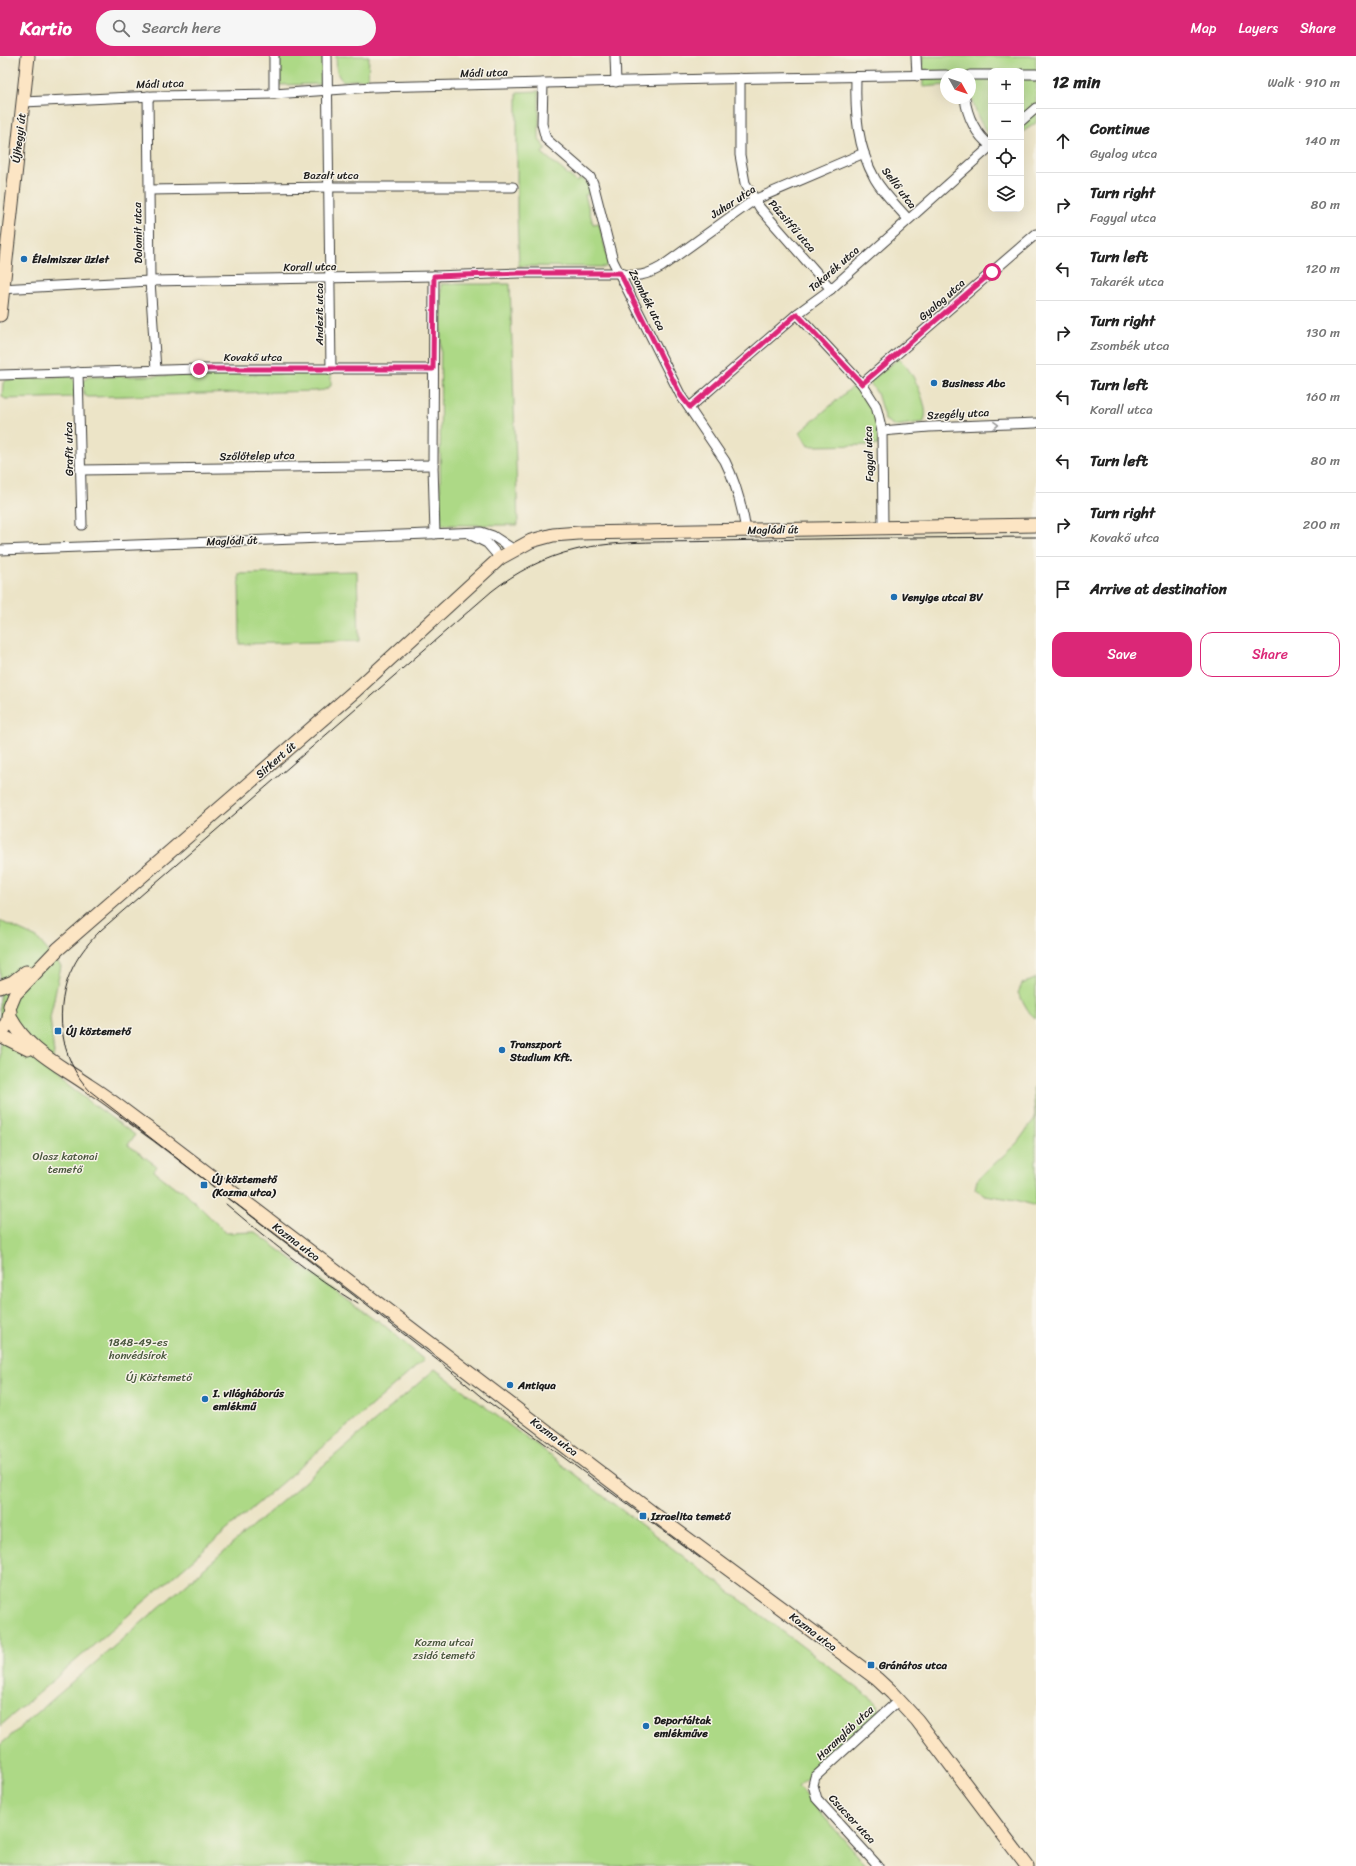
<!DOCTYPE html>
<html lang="en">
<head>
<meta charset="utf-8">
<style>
	:root { --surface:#fff; --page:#f6f6f6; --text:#222; --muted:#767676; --line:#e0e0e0; --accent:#db2777 }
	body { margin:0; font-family:Sriracha,sans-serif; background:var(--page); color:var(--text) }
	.controls { position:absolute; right:12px; top:12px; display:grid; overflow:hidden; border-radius:8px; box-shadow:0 4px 16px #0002 }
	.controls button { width:36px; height:36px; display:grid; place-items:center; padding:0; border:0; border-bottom:1px solid var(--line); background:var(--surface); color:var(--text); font:20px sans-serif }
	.compass { position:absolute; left:940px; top:12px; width:36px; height:36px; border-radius:50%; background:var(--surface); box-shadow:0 4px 16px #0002; rotate:130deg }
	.stop { position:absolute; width:12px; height:12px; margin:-9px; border:3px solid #db2777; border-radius:50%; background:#fff }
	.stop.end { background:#db2777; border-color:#fff; box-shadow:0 1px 4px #0008 }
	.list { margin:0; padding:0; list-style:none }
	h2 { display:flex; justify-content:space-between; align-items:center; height:52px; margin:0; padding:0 16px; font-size:17px }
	h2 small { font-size:13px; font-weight:400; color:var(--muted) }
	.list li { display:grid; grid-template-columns:26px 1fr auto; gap:12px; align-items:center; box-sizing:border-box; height:64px; padding:0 16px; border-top:1px solid var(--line) }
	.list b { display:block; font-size:15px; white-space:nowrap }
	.list p { margin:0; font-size:13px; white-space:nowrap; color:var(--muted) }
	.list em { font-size:13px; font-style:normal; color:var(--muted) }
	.actions { display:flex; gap:8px; padding:12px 16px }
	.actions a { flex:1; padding:9px 0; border:1px solid var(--accent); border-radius:12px; text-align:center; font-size:14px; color:var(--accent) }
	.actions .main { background:var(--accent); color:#fff }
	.icon { flex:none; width:22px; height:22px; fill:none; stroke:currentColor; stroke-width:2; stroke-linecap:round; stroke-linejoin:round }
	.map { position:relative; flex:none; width:1036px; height:1810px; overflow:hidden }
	header { display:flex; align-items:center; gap:24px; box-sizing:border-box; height:56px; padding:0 20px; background:var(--accent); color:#fff }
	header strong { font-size:19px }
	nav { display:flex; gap:22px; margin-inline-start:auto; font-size:14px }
	.search { width:280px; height:36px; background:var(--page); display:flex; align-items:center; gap:10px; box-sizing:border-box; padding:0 14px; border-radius:22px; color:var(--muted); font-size:15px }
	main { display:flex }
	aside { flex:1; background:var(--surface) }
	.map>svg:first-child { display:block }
	.green { fill:#add986; stroke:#647a51 }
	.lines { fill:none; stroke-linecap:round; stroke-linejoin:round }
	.street-casing { stroke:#3b3a36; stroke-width:11 }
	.secondary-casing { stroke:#3b3a36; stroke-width:15 }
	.street { stroke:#fff; stroke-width:9 }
	.secondary { stroke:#fce5c4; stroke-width:13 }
	.tram { stroke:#1c1c1c; stroke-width:1 }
	.oneway { stroke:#999 }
	.route { stroke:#db2777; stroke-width:5 }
	.poi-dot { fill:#1f6fb2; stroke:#f7f3e8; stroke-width:1.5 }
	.labels { text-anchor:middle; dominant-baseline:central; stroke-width:3; stroke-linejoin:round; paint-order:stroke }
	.street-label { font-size:11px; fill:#1c1c1c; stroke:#f7f3e8 }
	.poi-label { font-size:11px; font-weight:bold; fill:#1c1c1c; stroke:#f7f3e8; text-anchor:start }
	.park-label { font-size:11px; fill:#48553c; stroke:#f7f3e8 }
</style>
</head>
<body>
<header>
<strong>Kartio</strong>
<div class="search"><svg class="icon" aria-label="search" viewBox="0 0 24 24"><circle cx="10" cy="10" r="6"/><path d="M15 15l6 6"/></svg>Search here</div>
<nav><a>Map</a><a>Layers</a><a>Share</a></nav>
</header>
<main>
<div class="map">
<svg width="1036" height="1810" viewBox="0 0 1036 1810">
	<rect width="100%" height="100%" fill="#f7f3e8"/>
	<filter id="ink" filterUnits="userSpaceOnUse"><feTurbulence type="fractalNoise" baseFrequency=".025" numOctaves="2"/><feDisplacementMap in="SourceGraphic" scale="8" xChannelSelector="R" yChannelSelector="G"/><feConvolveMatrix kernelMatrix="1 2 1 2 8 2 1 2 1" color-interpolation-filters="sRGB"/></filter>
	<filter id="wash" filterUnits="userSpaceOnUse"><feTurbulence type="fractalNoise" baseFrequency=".012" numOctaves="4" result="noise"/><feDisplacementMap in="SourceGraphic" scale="16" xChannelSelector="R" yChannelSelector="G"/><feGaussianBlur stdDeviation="0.9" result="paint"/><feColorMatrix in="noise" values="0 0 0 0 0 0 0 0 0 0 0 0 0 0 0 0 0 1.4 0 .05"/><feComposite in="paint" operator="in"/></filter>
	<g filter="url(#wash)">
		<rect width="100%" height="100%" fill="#ece4c7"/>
		<!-- green -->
		<g class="green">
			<polygon points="279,0 325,0 325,28 280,29"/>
			<path d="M336,0H369L368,23L343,25C335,19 337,9 336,0Z"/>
			<path d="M922,0H1036V67L1021,77V15H991V82C976,63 970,42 970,18H946V29L923,31Z"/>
			<polygon points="539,35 539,84 546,92 542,97 577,126 581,122 588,128 592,137 585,139 593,168 599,167 609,207 606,211 519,210 517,157 517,36"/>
			<polygon points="441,228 510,228 518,469 440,469"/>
			<path d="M898,303C910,309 923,339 925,353C926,357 925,362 924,366L895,370L885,364L877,337L869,326Z"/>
			<polygon points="313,317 331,318 331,330 324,334 316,335 88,341 84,339 83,325 88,321"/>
			<polygon points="69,320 73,322 75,326 75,341 5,343 2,340 3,327 5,324"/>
			<path d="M858,326C873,345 878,366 878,389L808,390L800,376Z"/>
			<polygon points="357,515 359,585 240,588 239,518"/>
			<polygon points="0,865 37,882 61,910 50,962 54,998 48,1015 135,1079 128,1089 157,1110 154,1115 176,1132 183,1134 226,1177 255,1176 376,1265 378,1264 424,1304 0,1670"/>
			<polygon points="1036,922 1036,963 1029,956 1018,937 1022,928"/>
			<polygon points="1036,1028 1036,1150 1016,1144 985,1139 975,1133 977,1124 1017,1087 1035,1062 1033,1031"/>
			<polygon points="435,1313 876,1646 880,1656 798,1731 867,1810 0,1810 0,1689"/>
		</g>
	</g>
	<g filter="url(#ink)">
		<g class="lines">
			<defs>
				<g id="street">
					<polyline points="327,0 331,314"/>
					<polyline points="615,0 616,26"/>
					<polyline points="916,0 917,20"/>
					<polyline points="1021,18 1036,18"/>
					<polyline points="970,19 991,19"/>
					<path d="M856,21C855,56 857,91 875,123C883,137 897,150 908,163"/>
					<polyline points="740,22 740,99 745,127 760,152 831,233"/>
					<path d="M543,27L542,68L546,83L590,121L593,127L613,205L681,340L725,405C736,427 742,451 746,474"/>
					<polyline points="274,38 274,0"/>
					<polyline points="148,40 150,225 156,314"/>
					<path d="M965,42C967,60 976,79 991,90"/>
					<polyline points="23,46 154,40 274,38 372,31 713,23 946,19"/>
					<polyline points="1021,65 1036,52"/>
					<polyline points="149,134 329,131 513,131"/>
					<polyline points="434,220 433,409 435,478"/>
					<path d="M0,233L150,225L434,220L519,217H620C636,222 647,219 661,211L754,144L864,97"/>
					<polyline points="797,258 862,328 876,350 882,375 883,472"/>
					<polyline points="78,316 82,469"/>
					<polyline points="0,319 199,313 433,313"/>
					<polyline points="862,328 1036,178"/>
					<polyline points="690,351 797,258 831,233 991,90"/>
					<polyline points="882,375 929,371 1036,367"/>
					<polyline points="81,414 433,409"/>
					<polyline points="471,479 487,487 500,502"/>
					<polyline points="0,494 481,476 493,480 513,493"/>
					<polyline points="878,1810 817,1743 813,1729 815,1721 899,1644"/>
				</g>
				<g id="secondary">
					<polyline points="0,259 28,0"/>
					<polyline points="0,931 13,926 26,916"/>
					<polyline points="10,950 15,938 58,893 356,634 500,502 531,485 553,479 579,477 1036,469"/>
					<path d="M10,961C28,995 58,1008 88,1029C112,1044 133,1062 156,1078L654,1458L877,1623L892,1637L917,1664L1027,1810"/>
					<polyline points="0,977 8,968 10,956"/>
					<polyline points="0,979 28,993"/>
				</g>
			</defs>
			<!-- street casing -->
			<use href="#street" class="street-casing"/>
			<!-- secondary casing -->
			<use href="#secondary" class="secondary-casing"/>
			<!-- street -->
			<use href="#street" class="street"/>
			<!-- secondary -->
			<use href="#secondary" class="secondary"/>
			<!-- tram -->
			<g class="tram">
				<path d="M226,1148C266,1182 313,1221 358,1248"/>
				<path d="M700,1502L479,1339L445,1310L90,1035C59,1003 53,950 73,911C80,897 90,885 101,874L492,535C516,516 545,501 575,494C618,483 675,487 719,485C825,482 930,482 1036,481"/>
			</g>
		</g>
		<!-- one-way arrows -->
		<defs><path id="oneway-chevron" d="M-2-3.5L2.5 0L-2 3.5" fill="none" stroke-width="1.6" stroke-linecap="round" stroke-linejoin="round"/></defs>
		<use class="oneway" href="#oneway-chevron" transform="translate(996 369) rotate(-2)"/>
	</g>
	<g class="lines" filter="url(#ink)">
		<!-- route -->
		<polyline class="route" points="199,313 433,313 434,220 519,217 620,217 681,340 690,351 797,258 862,328 992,216"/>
	</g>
	<!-- markers -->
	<g class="poi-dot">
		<circle cx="24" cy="203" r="4"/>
		<circle cx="934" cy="327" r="4"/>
		<circle cx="894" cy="541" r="4"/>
		<rect x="54" y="971" width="8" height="8" rx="2"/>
		<circle cx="502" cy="994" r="4"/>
		<rect x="200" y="1125" width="8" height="8" rx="2"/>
		<circle cx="510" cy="1329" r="4"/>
		<circle cx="205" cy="1343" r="4"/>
		<rect x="639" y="1456" width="8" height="8" rx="2"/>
		<rect x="867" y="1605" width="8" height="8" rx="2"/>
		<circle cx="646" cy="1670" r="4"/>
	</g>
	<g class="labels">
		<!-- street labels -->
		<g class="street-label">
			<text transform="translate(484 17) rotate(-2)">Mádi utca</text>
			<text transform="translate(160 28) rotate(-2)">Mádi utca</text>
			<text transform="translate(19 82) rotate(-83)">Újhegyi út</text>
			<text x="331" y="119">Bazalt utca</text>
			<text transform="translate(899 132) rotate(53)">Sellő utca</text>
			<text transform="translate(733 146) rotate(-33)">Juhar utca</text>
			<text transform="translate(792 170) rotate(49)">Pázsitfű utca</text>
			<text transform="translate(138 177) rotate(-91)">Dolomit utca</text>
			<text transform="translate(310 211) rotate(-1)">Korall utca</text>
			<text transform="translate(834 213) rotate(-41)">Takarék utca</text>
			<text transform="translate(647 244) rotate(63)">Zsombék utca</text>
			<text transform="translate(942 244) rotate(-41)">Gyalog utca</text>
			<text transform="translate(319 258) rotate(-90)">Andezit utca</text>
			<text x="253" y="301">Kovakő utca</text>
			<text transform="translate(958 358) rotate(-3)">Szegély utca</text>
			<text transform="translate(69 393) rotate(-91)">Grafit utca</text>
			<text transform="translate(869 398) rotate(-92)">Fagyal utca</text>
			<text transform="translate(257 400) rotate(-1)">Szőlőtelep utca</text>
			<text transform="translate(773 474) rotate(-1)">Maglódi út</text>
			<text transform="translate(232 485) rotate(-2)">Maglódi út</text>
			<text transform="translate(276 704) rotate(-41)">Sírkert út</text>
			<text transform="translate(296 1186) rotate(37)">Kozma utca</text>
			<text transform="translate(554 1381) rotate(37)">Kozma utca</text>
			<text transform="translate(813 1576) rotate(37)">Kozma utca</text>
			<text transform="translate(845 1677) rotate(-43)">Harangláb utca</text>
			<text transform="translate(852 1763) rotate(47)">Csucsor utca</text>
		</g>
		<!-- poi labels -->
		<g class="poi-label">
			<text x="32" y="203">Élelmiszer üzlet</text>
			<text x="942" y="327">Business Abc</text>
			<text x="902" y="541">Venyige utcai BV</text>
			<text x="66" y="975">Új köztemető</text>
			<text x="510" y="988">Transzport<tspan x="510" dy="13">Studium Kft.</tspan></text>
			<text x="212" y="1123">Új köztemető<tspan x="212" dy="13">(Kozma utca)</tspan></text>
			<text x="518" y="1329">Antiqua</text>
			<text x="213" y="1337">I. világháborús<tspan x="213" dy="13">emlékmű</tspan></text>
			<text x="651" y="1460">Izraelita temető</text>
			<text x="879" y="1609">Gránátos utca</text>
			<text x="654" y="1664">Deportáltak<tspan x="654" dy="13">emlékműve</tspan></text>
		</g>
		<!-- park labels -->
		<g class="park-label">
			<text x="65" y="1100">Olasz katonai<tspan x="65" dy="13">temető</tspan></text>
			<text x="138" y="1286">1848-49-es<tspan x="138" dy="13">honvédsírok</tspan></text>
			<text x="159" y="1321">Új Köztemető</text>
			<text x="444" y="1586">Kozma utcai<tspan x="444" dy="13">zsidó temető</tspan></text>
		</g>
	</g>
</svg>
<div class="controls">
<button>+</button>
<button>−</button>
<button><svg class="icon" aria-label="locate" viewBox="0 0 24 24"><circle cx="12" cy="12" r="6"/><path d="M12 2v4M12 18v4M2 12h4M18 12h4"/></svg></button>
<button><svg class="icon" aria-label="layers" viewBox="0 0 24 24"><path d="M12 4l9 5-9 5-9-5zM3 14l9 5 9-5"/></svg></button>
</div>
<svg class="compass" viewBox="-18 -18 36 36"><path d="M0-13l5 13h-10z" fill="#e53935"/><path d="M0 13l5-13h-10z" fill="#767676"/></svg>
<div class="stop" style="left:992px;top:216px"></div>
<div class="stop end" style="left:199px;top:313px"></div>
</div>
<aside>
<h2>12 min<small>Walk · 910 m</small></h2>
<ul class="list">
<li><svg class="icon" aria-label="ahead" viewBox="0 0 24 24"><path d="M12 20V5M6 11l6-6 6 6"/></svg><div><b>Continue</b><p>Gyalog utca</p></div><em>140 m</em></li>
<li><svg class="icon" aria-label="right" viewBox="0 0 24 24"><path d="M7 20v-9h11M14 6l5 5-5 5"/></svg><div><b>Turn right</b><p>Fagyal utca</p></div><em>80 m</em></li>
<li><svg class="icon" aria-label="left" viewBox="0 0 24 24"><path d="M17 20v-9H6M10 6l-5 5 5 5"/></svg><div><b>Turn left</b><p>Takarék utca</p></div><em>120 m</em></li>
<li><svg class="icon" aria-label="right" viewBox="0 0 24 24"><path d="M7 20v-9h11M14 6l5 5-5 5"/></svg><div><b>Turn right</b><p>Zsombék utca</p></div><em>130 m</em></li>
<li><svg class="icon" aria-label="left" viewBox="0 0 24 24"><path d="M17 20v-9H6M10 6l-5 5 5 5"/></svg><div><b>Turn left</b><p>Korall utca</p></div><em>160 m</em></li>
<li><svg class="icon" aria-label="left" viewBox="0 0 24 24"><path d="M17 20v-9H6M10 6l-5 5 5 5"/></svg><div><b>Turn left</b></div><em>80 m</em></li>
<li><svg class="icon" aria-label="right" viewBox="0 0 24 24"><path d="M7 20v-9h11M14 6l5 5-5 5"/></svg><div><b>Turn right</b><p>Kovakő utca</p></div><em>200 m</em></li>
<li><svg class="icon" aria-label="arrive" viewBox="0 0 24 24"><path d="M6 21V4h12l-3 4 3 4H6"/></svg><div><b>Arrive at destination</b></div></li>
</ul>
<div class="actions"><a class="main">Save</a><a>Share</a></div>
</aside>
</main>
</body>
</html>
